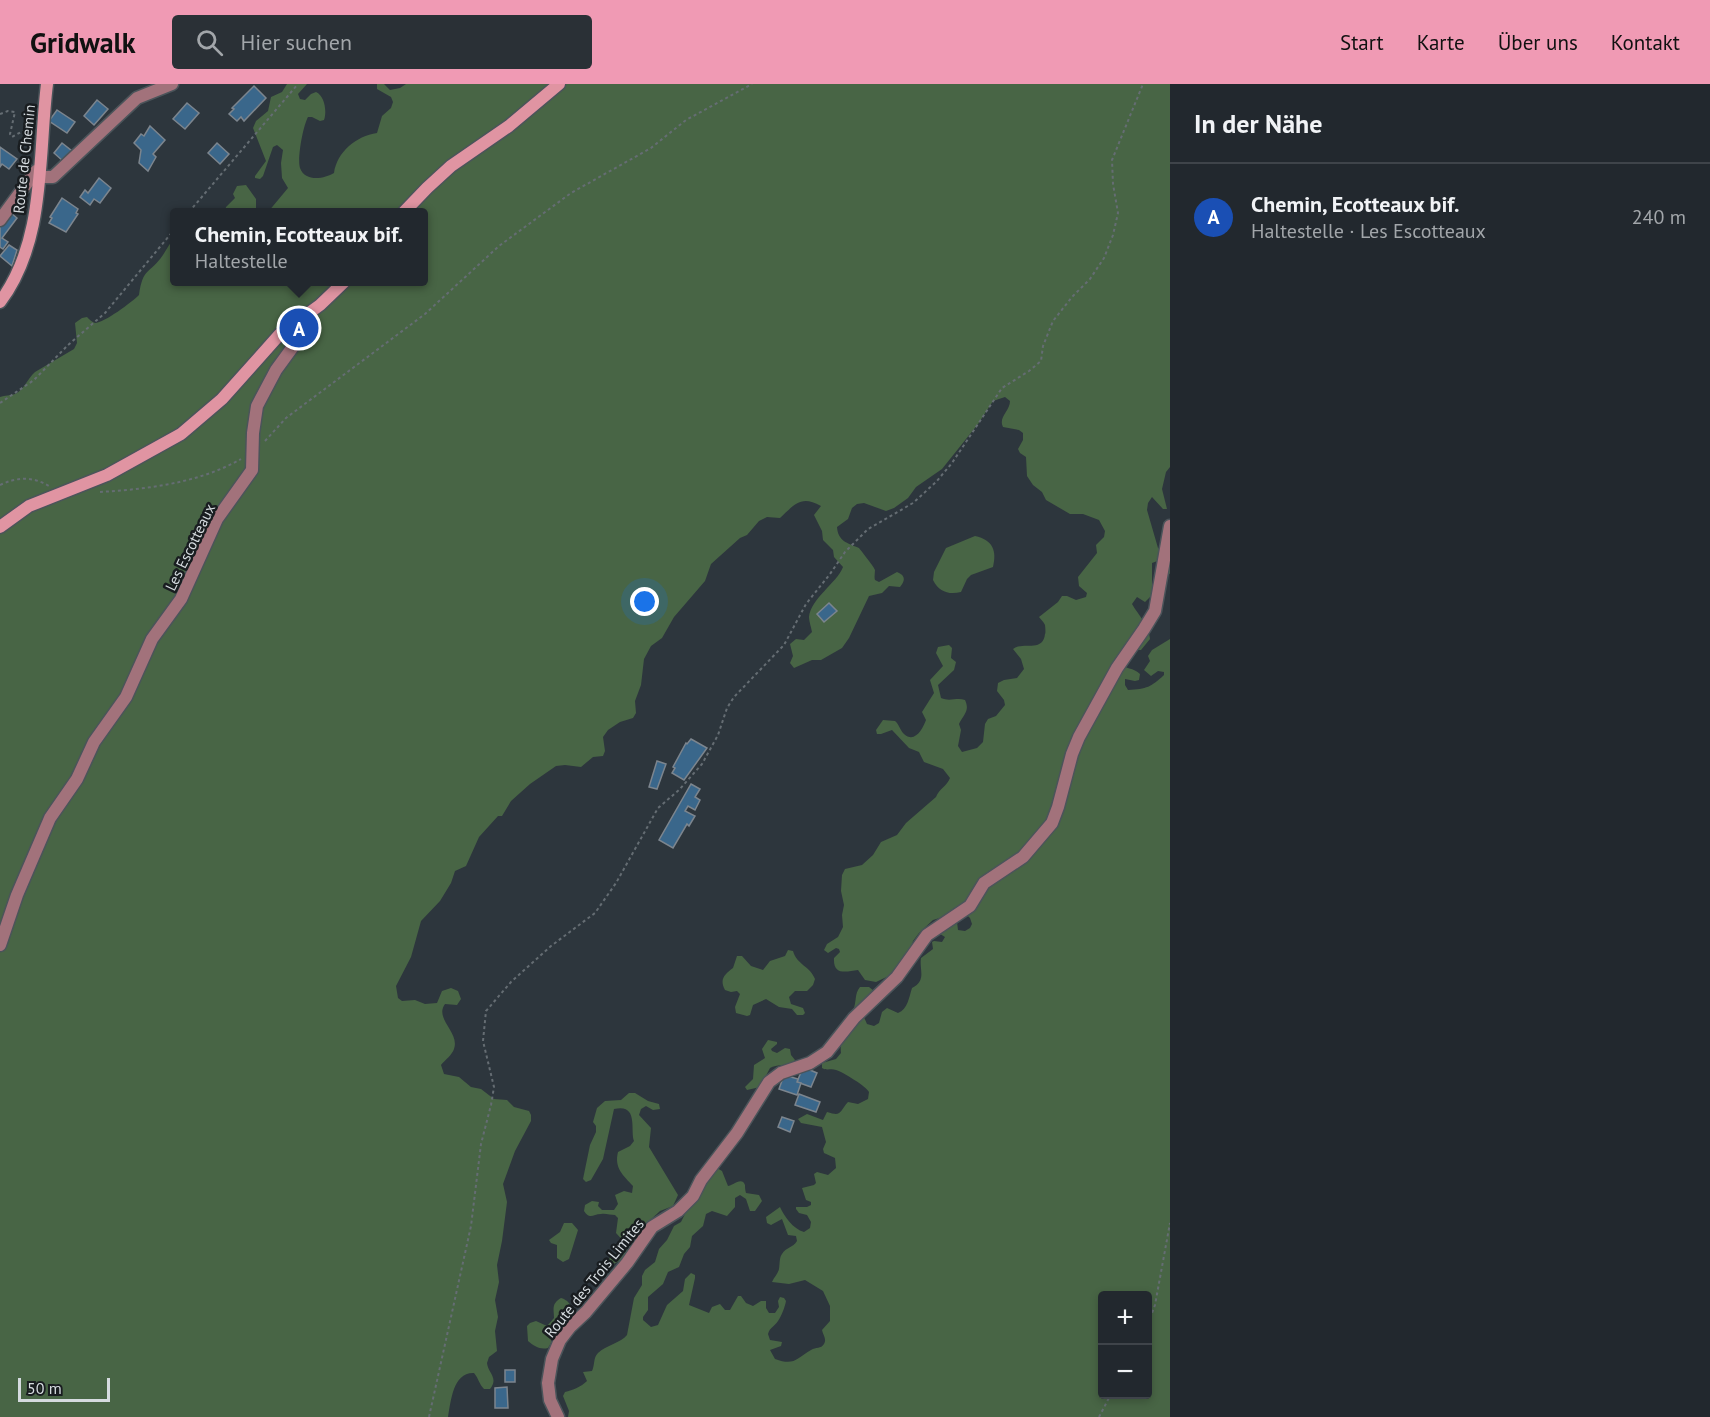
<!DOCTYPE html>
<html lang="de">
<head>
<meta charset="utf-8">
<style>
	:root { --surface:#22282e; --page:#2a3036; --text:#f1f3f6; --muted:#a2a6aa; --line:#3f444a; --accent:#f09ab4 }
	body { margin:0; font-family:"PT Sans",sans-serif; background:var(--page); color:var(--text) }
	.controls { position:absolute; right:18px; bottom:18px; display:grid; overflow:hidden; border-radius:6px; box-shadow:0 3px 9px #0003 }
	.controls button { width:54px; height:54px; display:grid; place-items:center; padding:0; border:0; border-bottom:2px solid var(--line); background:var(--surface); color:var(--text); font:30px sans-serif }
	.scale { position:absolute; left:18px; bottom:15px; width:92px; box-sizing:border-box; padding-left:6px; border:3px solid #d5dbdf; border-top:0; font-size:16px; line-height:21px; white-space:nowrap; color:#d5dbdf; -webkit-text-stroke:4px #191d20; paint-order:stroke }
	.you { position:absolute; left:645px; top:518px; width:21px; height:21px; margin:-15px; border:4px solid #fff; border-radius:50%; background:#1a73e8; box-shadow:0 0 0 9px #1a73e833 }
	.badge { display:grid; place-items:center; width:39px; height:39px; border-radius:50%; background:var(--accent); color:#fff; font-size:20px; font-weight:700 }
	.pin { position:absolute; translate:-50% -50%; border:3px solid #fff; box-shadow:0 2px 6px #0006 }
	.popup { position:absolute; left:170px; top:124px; width:258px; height:78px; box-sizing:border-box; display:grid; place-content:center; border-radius:6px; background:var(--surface); filter:drop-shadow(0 2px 4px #0005); font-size:20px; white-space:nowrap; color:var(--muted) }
	.popup b { font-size:22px; color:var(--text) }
	.popup::after { content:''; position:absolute; left:50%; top:100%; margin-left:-12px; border:12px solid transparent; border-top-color:var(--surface) }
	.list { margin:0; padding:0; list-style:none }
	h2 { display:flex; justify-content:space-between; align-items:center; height:78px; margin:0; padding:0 24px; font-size:26px }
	h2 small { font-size:20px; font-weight:400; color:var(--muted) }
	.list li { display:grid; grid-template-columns:39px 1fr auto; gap:18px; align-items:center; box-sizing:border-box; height:108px; padding:0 24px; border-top:2px solid var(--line) }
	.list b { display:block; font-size:22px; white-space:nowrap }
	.list p { margin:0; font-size:20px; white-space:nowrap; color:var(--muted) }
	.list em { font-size:20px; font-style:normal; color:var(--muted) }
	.icon { flex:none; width:33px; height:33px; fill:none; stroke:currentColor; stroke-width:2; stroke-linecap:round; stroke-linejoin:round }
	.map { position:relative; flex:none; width:1170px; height:1333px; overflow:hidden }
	header { display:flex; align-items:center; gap:36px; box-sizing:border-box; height:84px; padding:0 30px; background:var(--accent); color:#111 }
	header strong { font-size:28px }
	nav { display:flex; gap:33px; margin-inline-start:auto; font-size:21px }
	.search { width:420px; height:54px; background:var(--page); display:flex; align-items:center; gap:15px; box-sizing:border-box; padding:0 21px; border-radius:6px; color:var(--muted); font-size:22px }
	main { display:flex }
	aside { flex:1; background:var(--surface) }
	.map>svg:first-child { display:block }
	.green { fill:#486545; fill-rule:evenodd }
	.building { fill:#3a678b; stroke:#7c858e; stroke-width:1.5 }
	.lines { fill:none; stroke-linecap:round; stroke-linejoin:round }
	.street-casing { stroke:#4b545a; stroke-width:15 }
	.secondary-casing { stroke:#4b545a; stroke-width:15 }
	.path { stroke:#656d73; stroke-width:2; stroke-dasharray:3 3; stroke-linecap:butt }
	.street { stroke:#a2727b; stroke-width:12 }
	.secondary { stroke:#e094a2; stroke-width:12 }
	.labels { text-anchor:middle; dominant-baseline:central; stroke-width:5; stroke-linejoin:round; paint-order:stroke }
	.street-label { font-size:15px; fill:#d5dbdf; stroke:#191d20 }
</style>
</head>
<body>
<header>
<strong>Gridwalk</strong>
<div class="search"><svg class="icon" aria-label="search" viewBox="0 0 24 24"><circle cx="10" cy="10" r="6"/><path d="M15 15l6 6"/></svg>Hier suchen</div>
<nav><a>Start</a><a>Karte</a><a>Über uns</a><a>Kontakt</a></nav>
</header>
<main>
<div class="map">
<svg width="1170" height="1333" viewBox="0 0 1170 1333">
	<rect width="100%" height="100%" fill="#2d363d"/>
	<!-- green -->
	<g class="green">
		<path d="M287,0H307L298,10L300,15L305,16L311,10L316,8C325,12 327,28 324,36L320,37L312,33H308C303,42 297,75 300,84C305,98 324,95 334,89C337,68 356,52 377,49L382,32L391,24L393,18L391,13L377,5V0H384L390,6L400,4L406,0H1170V383L1166,388L1162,405L1167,425H1163L1152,413L1148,419L1147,426L1158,464L1170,473V490L1168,489L1160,476L1152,479V511L1145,518L1137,513L1132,520C1139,532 1149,541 1150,555L1141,566H1137L1133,558L1118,581C1125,584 1134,584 1140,590L1139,596L1135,597L1125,595V601L1128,606C1147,605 1151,603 1164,591V588L1158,587L1151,592L1144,586L1150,577L1148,572L1152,566L1170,555V1333H568L569,1327L563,1312L565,1308C573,1306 581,1303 587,1297L583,1288L592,1287C595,1281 593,1274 598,1269C606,1261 621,1259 627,1251L634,1214L642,1201V1192L645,1186L655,1178L659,1165L667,1156L674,1142L681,1138L689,1122L717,1084L722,1087L728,1102C732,1102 742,1092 745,1101C745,1103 745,1106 746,1109L759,1111L762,1117L755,1127H750L746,1115L740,1111L735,1114V1123L727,1132L712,1127L706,1130L703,1142L692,1152L690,1163L684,1170L679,1183L668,1188L663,1200L648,1213V1226L643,1233V1236L651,1243L658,1241L667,1221L683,1207L685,1195L691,1189L695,1191V1194L689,1221L709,1229L712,1223L720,1220L725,1226H730L738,1212H741L746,1219L753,1222L761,1217H766V1224L769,1229H775L779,1223L778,1217L780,1213L784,1214L786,1217C785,1223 781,1233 778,1237C774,1243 770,1243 768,1250L770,1256L782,1258L781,1262L770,1266L775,1275C794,1282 796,1275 811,1266C816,1263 821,1265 824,1260C827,1255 823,1251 822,1246L830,1237V1222L823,1207L805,1196L789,1200L772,1198C774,1193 778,1190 779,1185C780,1180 779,1174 782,1170C786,1163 793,1164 797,1157L796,1152L788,1151L782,1135L771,1141L767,1139L766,1133L780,1123C784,1132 793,1145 804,1148L810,1144L811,1138L807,1131L799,1129L796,1125V1123H807L811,1121V1118L806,1116L802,1104L814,1101L816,1099L814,1090L817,1088L828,1091L836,1084L835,1074L824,1069L823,1065L826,1058L822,1043L801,1039L798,1035L807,1030L823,1036L827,1028C842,1033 839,1028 848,1018L858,1020L868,1015L869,1008C867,1003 843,988 836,986C831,984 827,987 822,984V979L836,975L841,969C839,954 848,940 853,926C857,918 854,910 860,903H869L874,907L863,919V931L867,940L874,942L879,939L882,928L887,924L898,929C908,925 909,913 912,904C927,896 919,886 921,874L933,865L932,858L934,857L942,858L945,853L937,848L957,838L958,846L965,847L970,844L972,840L970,834L959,824H954L946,832L933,836L919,849L913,857L910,869L895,889L876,898L865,896L858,886C845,888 833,891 834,874L840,868L839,865L836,864L828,869L824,866L827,860L838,853L843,843L842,831L844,821L841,807L842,791L845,785L862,781L873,771L881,758L897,751L906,739L936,713C939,705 947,702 950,694L943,685L924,678L919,668L909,664L892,646L881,650H877L876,646L883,636L895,637C899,640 900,646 904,650C915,660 923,644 926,636L922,628L934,609L930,596L943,582L936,569L938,563L949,561L952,564L951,574L956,578L954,586L938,601L941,614C950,618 957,613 965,616C970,627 964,630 959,640L961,646L958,662L962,668L977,664L983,658L985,640L988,635L996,632L1005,621L1004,616L997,607L998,599L1004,596L1017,594L1024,585L1021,575L1013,565C1023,557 1043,569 1045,550C1046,549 1045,541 1045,541C1044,538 1041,536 1039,533L1058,518L1062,512H1067L1076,516L1086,513L1087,509L1079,502L1078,493L1097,469L1096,461L1104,453L1105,447L1099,436L1083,430H1070L1046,416L1042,408L1033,401L1027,392L1026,373L1020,369L1018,365L1023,356V349L1019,346L1003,343C998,333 1010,327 1010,317L1005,313L993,317L978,340L942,385L916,403L908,414L894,424L886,427L864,419L857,420L852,424L848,435L837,443C838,457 847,459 859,464C862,468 875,484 875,486C875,489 874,493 875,496L879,498L897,488C905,491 906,496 900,503L889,502L882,509L869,512L849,554L842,564L821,576H812L794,584L790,579L793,572L790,560L796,555L804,556L812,548C811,543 809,537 809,533C811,514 837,499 843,483L834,473L833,466L823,456L822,447L814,431L821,422C801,411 795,420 780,434L767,433L759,437L747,451L740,454L711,480L705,497L674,533L662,554L651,562L644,575L641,601L635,617L636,629L633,634L620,638L608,646L603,653L605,667L603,672L593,673L581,683L565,681L556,682L530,700L511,717L502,732H498L479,753L466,782L455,787L451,799L440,817L421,837L411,873L396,902L398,914L402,917L415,916L425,920L437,919L442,907L451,904L458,907L461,915L457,921L445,920C434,935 460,948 454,965C452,971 445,976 441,981L444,990L459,993L471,1003L481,1005L494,1015L507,1016L514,1023L529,1027L531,1031V1037L515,1067L503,1100L507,1118L502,1157L497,1181L499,1198L495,1216L498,1233L495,1247L497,1267L489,1273L487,1279C488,1289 499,1294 490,1305H484C479,1300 479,1295 474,1289C453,1288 451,1317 448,1333H0V313C5,311 10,312 15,310C25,305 27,295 35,288L74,265L77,259L75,239L82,234L87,233C89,235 92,238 95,239C104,239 132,218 139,211C143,183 149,191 163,171C167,165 168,161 174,156V198H424V128H268L288,104L282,94L281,79L283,66L277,61L273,63L263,92L260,95L255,94V92L266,77L253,44L256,37L268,27L271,13L282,8ZM1102,1212H1148V1310H1102Z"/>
		<polygon points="246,101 256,115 256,128 225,128 226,123 235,114 233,110 237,102"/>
		<path d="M975,452C993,456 997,467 993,483L971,491L967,495L961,508C949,511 939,508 933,496L934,488L946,464Z"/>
		<path d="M788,866L793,867C797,881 810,882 815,895L813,901L807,907H795L789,913L791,920L803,924L805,929L803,931H797L792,925L779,923L766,915L753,921L750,931L747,932L736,929L735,923L740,910L737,907L731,908L725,906C719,895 725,890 733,884L737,872H742L751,882L763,886L770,877L785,872Z"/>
		<path d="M768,956L777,958V960L771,965L772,967L777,969L785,964L790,965L791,971L795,976L793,979C785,982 777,980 770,984L760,1003L747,1006L745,1003L753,995L754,981L765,974L762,965Z"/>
		<path d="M629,1009H635L648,1017L659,1020L660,1025L653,1026L646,1022L641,1025L639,1031L651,1044L649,1063L678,1111L673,1122L660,1127L646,1140L622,1176L613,1180L609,1176L610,1173L622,1167L626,1160L616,1149L618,1134L615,1131C611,1131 605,1129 601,1130C593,1130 590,1136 584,1127L585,1121L592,1117L599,1118L598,1122L602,1126H614L618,1120L615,1111L624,1107L632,1109L633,1102C623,1091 614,1084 618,1068L630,1062L634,1057C630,1046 639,1019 614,1025L603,1075L591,1096L586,1098L583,1095L590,1061L596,1048V1042L593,1038L597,1024L605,1017L621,1016Z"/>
		<polygon points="564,1139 572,1139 578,1146 569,1175 563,1178 557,1174 557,1161 551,1159 549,1156 560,1148"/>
		<path d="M561,1214C568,1216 570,1220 573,1226C569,1235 562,1242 554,1245L551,1254V1259L548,1264C540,1266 534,1262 528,1257L527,1242L530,1239L536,1237L547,1242L554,1234C554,1225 551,1220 561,1214Z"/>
	</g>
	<!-- building -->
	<g class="building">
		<polygon points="254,2 266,14 244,37 241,33 237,37 229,30 234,25 232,24"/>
		<polygon points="97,16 108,25 94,41 84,32"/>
		<polygon points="187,19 199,29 185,45 173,35"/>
		<polygon points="57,26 75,38 67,49 49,37"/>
		<polygon points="150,42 165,56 153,70 156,73 148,87 139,79 141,66 134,59 141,50 144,52"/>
		<polygon points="62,59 72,67 64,78 54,69"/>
		<polygon points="217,59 229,70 220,80 208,69"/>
		<polygon points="0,63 17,75 9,85 2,80 0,83"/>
		<polygon points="99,94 111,104 100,119 94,115 90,121 80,113 85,106 88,109"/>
		<polygon points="62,114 78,125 76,129 78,130 66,148 49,139 52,134 50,133"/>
		<polygon points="10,128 17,134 2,154 8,158 3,165 0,163 0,142"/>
		<polygon points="9,161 17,166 12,182 0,172"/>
		<polygon points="829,519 837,527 824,538 817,530"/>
		<polygon points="691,655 707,664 684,696 672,689 675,684 673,683 686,659 687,660"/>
		<polygon points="657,677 666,680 657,705 649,703"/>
		<polygon points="691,700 700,705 695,713 700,716 695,726 688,722 685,727 695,732 689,742 687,740 673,764 659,756"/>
		<polygon points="803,983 817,989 811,1003 797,998"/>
		<polygon points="784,991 798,995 797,998 801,999 797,1011 779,1005"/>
		<polygon points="799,1010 820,1018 816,1028 795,1021"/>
		<polygon points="782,1033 794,1037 790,1048 778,1043"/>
		<rect x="505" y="1286" width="10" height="12"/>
		<polygon points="507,1303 508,1324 495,1324 495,1304"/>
	</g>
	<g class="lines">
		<defs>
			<g id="street">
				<polyline points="39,93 53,93 137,14 172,0"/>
				<polyline points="0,136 36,87 39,87"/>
				<polyline points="0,861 17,811 50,734 77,695 94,658 126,613 152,555 181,515 217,435 252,386 253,349 257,322 276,286 303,249 304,242 300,234"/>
				<polyline points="558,1333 550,1316 548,1299 552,1275 560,1256 570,1243 586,1228 627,1179 652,1143 678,1127 693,1112 701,1096 737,1049 769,998 781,989 810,979 827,968 854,934 897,893 927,851 970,822 984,799 1023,773 1052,739 1058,723 1072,670 1079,653 1117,584 1144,545 1155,527 1170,442"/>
			</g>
			<g id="secondary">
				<polyline points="404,128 427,104 451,82 509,42 559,0"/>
				<path d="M0,218C46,157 38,72 47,0"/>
				<polyline points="0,443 29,422 107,391 181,350 222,315 280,250 320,221 344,198"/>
			</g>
		</defs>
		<!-- street casing -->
		<use href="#street" class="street-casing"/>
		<!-- secondary casing -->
		<use href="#secondary" class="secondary-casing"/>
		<!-- path -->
		<g class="path">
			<polyline points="0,30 8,27 15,28 10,50 12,53 30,43"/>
			<polyline points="189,128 298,0"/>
			<polyline points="0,319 34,296 68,261 105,229 174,146"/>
			<polyline points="265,357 286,334 425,230 499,162 571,109 651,64 686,36 752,0"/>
			<path d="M0,401C17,393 32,392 49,402"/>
			<path d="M100,408C148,405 199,399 241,375"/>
			<polyline points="1148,1240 1155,1221 1170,1139"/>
			<polyline points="429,1333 471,1142 481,1060 491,1021 494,1003 483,957 486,927 511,898 551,862 595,829 616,799 658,724 679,706 702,680 718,651 727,624 734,613 784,561 806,520 830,490 845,468 868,445 913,419 936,398 952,379 1002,304 1029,287 1041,277 1043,262 1053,237 1072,213 1090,195 1104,174 1113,151 1118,129 1113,100 1112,76 1143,0"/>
			<polyline points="1099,1333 1111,1310"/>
		</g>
		<!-- street -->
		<use href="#street" class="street"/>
		<!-- secondary -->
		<use href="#secondary" class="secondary"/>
	</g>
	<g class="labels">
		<!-- street labels -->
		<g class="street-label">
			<text transform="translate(24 75) rotate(-84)">Route de Chemin</text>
			<text transform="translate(190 463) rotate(-64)">Les Escotteaux</text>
			<text transform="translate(594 1194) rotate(-51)">Route des Trois Limites</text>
		</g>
	</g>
</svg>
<div class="controls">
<button>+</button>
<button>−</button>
</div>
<div class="scale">50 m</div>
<div class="you"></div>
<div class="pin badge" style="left:299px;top:244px;background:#1a4fb4">A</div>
<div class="popup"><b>Chemin, Ecotteaux bif.</b>Haltestelle</div>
</div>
<aside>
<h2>In der Nähe<small></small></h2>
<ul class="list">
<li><span class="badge" style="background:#1a4fb4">A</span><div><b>Chemin, Ecotteaux bif.</b><p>Haltestelle · Les Escotteaux</p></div><em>240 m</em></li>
</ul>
</aside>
</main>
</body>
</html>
